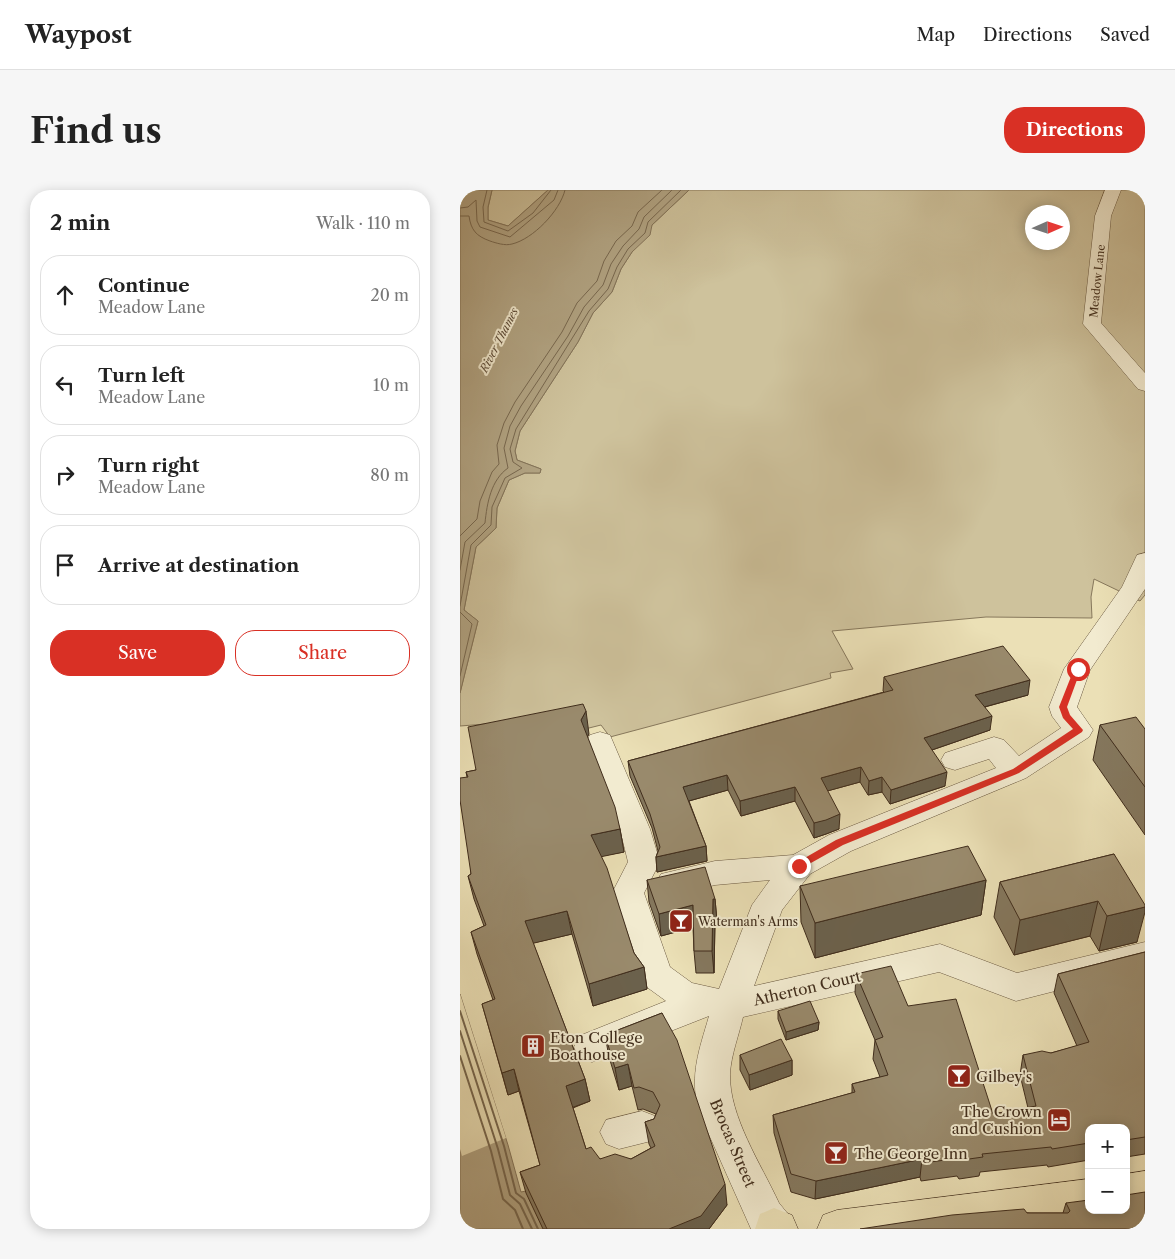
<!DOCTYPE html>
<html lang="en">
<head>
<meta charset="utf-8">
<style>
	:root { --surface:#fff; --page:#f6f6f6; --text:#222; --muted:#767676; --line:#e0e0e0; --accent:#d93025 }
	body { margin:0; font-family:"Libre Caslon Text",serif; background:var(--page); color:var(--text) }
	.controls { position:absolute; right:15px; bottom:15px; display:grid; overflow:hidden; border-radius:10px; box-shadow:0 2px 12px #0003 }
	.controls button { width:45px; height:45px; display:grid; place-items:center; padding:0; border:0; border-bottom:1px solid var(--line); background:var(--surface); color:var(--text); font:25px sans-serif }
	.compass { position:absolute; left:565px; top:15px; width:45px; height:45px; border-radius:50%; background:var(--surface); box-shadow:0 2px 12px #0003; rotate:87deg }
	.stop { position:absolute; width:15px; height:15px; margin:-11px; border:4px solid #d93025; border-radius:50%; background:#fff }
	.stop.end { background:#d93025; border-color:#fff; box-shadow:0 1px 5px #0008 }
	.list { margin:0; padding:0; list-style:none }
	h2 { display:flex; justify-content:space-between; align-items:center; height:65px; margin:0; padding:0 20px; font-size:21px }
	h2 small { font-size:16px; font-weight:400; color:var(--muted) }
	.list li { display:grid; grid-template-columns:32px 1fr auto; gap:15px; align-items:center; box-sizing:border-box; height:80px; margin:0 10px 10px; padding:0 10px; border:1px solid var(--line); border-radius:20px }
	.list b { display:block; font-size:19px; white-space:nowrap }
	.list p { margin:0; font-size:16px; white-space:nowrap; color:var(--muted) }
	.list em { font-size:16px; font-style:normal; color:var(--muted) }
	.actions { display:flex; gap:10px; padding:15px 20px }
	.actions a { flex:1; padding:11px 0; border:1px solid var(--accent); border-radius:20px; text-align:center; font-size:18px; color:var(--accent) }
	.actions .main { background:var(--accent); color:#fff }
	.icon { flex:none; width:28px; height:28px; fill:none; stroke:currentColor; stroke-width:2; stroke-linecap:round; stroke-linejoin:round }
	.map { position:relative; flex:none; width:685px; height:1039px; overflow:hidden; border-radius:20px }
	header { display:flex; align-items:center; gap:30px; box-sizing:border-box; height:70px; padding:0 25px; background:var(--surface); border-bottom:1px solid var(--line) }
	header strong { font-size:24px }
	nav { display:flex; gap:28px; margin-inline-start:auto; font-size:18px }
	.intro { display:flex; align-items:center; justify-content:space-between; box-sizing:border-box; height:120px; padding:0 30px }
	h1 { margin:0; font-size:35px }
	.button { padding:12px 22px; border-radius:20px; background:var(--accent); color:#fff; font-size:18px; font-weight:700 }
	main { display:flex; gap:30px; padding:0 30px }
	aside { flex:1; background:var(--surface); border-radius:20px; box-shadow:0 2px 12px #0003 }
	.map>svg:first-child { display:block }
	.green { fill:#cec29c; stroke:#87785c; fill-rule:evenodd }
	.water { fill:#b1a382; stroke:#847459 }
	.pier { fill:#ebe0b6 }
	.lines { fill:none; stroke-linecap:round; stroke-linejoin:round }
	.shore-far1 { stroke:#78684f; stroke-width:1 }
	.shore { stroke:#78684f; stroke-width:2 }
	.minor-casing { stroke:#6b5a42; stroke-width:1 }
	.major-casing { stroke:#402d1c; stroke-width:1 }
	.minor { fill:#f2ebd0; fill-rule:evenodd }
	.major { fill:#ebe0b6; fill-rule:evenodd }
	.wall { fill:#84775d; stroke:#402d1c }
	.shaded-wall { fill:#6b614c; stroke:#402d1c }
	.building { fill:#998a6c; stroke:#402d1c }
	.route { fill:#d93025 }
	.labels { text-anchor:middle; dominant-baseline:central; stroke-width:4; stroke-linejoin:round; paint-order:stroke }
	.far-street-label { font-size:11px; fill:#402d1c; stroke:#f2ebd0 }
	.far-water-label { font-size:11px; font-style:italic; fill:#5c4a36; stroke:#f2ebd0 }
	.poi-label { font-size:12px; fill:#402d1c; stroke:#f2ebd0; text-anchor:start }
	.near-street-label { font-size:15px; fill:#402d1c; stroke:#f2ebd0 }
	.near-poi-label { font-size:15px; fill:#402d1c; stroke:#f2ebd0; text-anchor:start }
</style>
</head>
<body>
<header>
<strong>Waypost</strong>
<nav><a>Map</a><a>Directions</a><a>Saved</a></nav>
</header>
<div class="intro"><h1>Find us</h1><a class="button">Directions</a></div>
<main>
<aside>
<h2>2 min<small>Walk · 110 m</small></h2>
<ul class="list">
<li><svg class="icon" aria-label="ahead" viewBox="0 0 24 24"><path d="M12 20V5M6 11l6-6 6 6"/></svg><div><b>Continue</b><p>Meadow Lane</p></div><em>20 m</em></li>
<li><svg class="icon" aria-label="left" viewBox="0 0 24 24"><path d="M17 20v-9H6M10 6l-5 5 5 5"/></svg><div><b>Turn left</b><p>Meadow Lane</p></div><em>10 m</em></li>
<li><svg class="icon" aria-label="right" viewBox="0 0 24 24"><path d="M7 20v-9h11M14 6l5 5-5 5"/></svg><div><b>Turn right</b><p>Meadow Lane</p></div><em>80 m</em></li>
<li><svg class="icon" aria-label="arrive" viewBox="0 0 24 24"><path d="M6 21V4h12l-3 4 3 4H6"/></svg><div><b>Arrive at destination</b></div></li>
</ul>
<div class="actions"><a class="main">Save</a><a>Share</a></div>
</aside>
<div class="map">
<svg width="685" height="1039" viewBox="0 0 685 1039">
	<rect width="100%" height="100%" fill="#ebe0b6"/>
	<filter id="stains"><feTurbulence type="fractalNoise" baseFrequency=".004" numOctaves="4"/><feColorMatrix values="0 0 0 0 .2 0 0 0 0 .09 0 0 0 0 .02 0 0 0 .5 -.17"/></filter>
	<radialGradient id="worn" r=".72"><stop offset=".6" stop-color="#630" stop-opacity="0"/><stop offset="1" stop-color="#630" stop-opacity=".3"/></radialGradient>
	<!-- green -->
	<g class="green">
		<polygon points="32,0 88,0 48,36 28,30 28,18"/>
		<path d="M229,0H685V405L680,411L634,389L631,407L632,428L526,427L372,441L393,479L370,483L371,488L150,547L141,535L125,539L103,528L0,536V503L18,431L4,420L16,357L36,338L37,318L49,290L65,283H80L81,279L57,270L55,261L60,241L118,152L133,123L152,102L161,79L172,62L192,35ZM572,22H602V52H572Z"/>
	</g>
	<!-- water -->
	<g class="water">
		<polygon points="4,0 32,0 28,17 28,30 48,36 88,0 229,0 192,35 190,45 172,62 161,79 152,102 133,123 118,152 60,241 55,261 57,270 81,279 80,283 65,283 49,290 37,318 36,338 16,357 4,420 18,431 0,503 0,10"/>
		<polygon points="0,804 48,955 61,1002 66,1001 84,1039 0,1039"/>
	</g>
	<!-- pier -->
	<polygon class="pier" points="0,804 46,948 2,966 0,959"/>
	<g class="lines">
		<!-- shore-far1 -->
		<g class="shore-far1">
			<polyline points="27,0 23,17 24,32 48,41 73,23 91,0"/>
			<polyline points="0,18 8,17 16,10 17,31 20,37 50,47 94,10 98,0"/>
			<path d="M0,26H9C11,40 16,46 30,51C36,53 45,56 52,54C73,49 100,21 105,0"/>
			<polyline points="0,346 17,329 20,311 32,282 39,274 37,255 44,233 55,212 102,142 117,113 137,91 144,71 156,51 172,36 178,22 202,0"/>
			<path d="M0,380L5,352L25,333C27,313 31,290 48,278L44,258L50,236L61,216L108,146L124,117L143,95L151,74L163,56L179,39L184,27L212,0"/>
			<polyline points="0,416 11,355 31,335 32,317 45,288 62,278 53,272 50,259 56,239 129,121 148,99 157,77 168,59 185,43 188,32 221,0"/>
			<polyline points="0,422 12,434 0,486"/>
		</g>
		<!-- shore -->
		<g class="shore">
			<polyline points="0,821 44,956 56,1003 64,1009 78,1039"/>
			<polyline points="0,841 38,959 50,1005 60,1014 72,1039"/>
			<polyline points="0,866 31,961 43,1009 55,1020 63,1039"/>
		</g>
		<defs>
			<g id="minor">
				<polygon points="645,0 661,0 651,26 641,133 685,183 685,201 678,199 623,134 635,26"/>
				<path d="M685,363V399L630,480L617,517L633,540L629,547L566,588L391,661L350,684L322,720L294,796L480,754L557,783L685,752V778L556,811L479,782L283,827C279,845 271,865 270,884C269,926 301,974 319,1013L328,1024L334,1037L333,1039H291L238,920C230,882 239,861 249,826L132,872L119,868L114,857L119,846L206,811L184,795L179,785L152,703L168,672L160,639L126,552L130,545L140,542L150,545L190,639L200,672L184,703L210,777L232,793L259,799L292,715L310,690L255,695L212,705L201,702L196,693L201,684L255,671L333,665L369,645L536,578L529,569L495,580L485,577L481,570L485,563L534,547L544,550L559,566L601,538L592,526L589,517L604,479L662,397L677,365Z"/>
				<polygon points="182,921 195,926 201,938 195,950 159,959 146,954 140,942 146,930"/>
			</g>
			<g id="major">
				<polygon points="685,981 685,1017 666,1020 666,984"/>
				<polygon points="629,989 629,1020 642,1020 629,1025 524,1039 357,1039 363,1025 377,1020"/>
				<polygon points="314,1018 332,1025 338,1039 295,1039 300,1024"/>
			</g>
		</defs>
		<!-- minor casing -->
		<use href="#minor" class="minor-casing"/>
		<!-- major casing -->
		<use href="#major" class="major-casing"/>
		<!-- minor -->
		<use href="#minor" class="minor"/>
		<!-- major -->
		<use href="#major" class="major"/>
	</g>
	<!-- wall -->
	<g class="wall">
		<polygon points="424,487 568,505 525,517 530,540 472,560 485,596 430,614 422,602 408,605 400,592 367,601 379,639 366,644 354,648 335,611 281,626 268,600 229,611 246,656 247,671 197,682 196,667 198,661 192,638 170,586 168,571 424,502 423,501"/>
		<polygon points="640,535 685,539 685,645 633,570"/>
		<polygon points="129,544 127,547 160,639 164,662 141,666 174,763 184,777 187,799 133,816 112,744 73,753 125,889 130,911 113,918 126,959 140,969 171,969 191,958 189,954 185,932 194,929 196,924 183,919 178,920 172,896 159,900 149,867 145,845 202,823 267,1015 249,1039 83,1039 66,1003 60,982 80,975 59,901 48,905 22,814 33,810 17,764 11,742 24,736 14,709 8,686 11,684 7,587 6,582 16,580"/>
		<polygon points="654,664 677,752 639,761 630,746 554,765 534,727 540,692"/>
		<polygon points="187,690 255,709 257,731 255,731 254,783 236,783 234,761 233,737 201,746 189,712"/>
		<polygon points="526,690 521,725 355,768 341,732 340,696"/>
		<polygon points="685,762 685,964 666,967 666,938 629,938 629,970 588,977 587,975 520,982 519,986 499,989 497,986 461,991 460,987 355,1009 331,1002 314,943 313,925 392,903 392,894 420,887 413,869 415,850 395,803 396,784 448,816 533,924 568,918 560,885 563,865 591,863 617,856 594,803 598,784"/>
		<polygon points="318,821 359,832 358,840 326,850 318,829"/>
		<polygon points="280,865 332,870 332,885 290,900 280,880"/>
		<polygon points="606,1013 685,1039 567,1023 603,1023"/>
	</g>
	<!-- shaded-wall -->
	<g class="shaded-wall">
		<polygon points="570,490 568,505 513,520 515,505"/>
		<polygon points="126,521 129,544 124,553 121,530"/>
		<polygon points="532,526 530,540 463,563 464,548"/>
		<polygon points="401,577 400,592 360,603 361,588"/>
		<polygon points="487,582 485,596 430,614 431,600"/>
		<polygon points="267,585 268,600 225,612 223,597"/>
		<polygon points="422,587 422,602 408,605 409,591"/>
		<polygon points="335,597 335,611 281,626 280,611"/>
		<polygon points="380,624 379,639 366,644 354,648 354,633"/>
		<polygon points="160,639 164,662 135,668 131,645"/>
		<polygon points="246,656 247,671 197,682 196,667"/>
		<polygon points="526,690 521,725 355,768 355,733"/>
		<polygon points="253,709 255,709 257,731 255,731 254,783 252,761"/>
		<polygon points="638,711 630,746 554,765 560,730"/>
		<polygon points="233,715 235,737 201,746 199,724"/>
		<polygon points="685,717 685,722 677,752 639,761 647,726"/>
		<polygon points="107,721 112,744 70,754 65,731"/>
		<polygon points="184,777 187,799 133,816 129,794"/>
		<polygon points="359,832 358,840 326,850 326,842"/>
		<polygon points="332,870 332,885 290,900 289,885"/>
		<polygon points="168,874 172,896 159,900 155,878"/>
		<polygon points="54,879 59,901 48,905 42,883"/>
		<polygon points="125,889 130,911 111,918 106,896"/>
		<polygon points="462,969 460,987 355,1009 356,991"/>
		<polygon points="265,994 267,1015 249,1039 209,1039"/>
	</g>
	<!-- building -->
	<g class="building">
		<polygon points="543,456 570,490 515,505 532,526 464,548 487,582 431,600 422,587 409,591 401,577 361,588 380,624 366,630 354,633 335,597 280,611 267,585 223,597 246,656 196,667 200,657 190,624 168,571 433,500 424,487"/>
		<polygon points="123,514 126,521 121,530 155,617 160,639 131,645 147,678 174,763 184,777 129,794 107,721 65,731 125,889 106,896 126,959 131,957 140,969 155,964 171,969 195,956 185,932 194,929 200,915 193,902 179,897 174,898 168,874 155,878 145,845 202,823 217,850 265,994 241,1026 209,1039 87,1039 60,982 80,975 54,879 42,883 22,814 35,809 11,742 26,735 8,686 11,684 0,610 0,588 8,587 6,582 16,580 8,537"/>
		<polygon points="676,527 685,539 685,597 640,535"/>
		<polygon points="508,656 526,690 355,733 340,696"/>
		<polygon points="654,664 685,715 685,717 647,726 638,711 560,730 540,692"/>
		<polygon points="245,677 255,709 253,709 252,761 234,761 233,715 199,724 187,690"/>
		<polygon points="685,762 685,947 666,950 666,938 629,938 629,953 592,959 591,957 522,964 523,967 502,970 500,968 463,973 462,969 356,991 331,984 313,925 395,902 392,894 428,885 415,850 423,847 396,784 431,776 448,816 496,809 533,924 576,916 563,865 582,861 591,863 629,852 598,784"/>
		<polygon points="350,811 359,832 326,842 318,821"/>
		<polygon points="321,849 332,870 289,885 280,865"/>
		<polygon points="685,1002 685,1039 400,1039 492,1025 564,1019 567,1023 608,1023 610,1021 606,1013 629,1010 629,1020 666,1020 666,1005"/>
	</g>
	<!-- route -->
	<polygon class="route" points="618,477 621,479 607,517 610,525 623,540 622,542 559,583 383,655 342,678 336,678 336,673 376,650 553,579 613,539 603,528 599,517 614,479"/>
	<!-- icons -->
	<defs>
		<symbol id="bar-square" viewBox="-11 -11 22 22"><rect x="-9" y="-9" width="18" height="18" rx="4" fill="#8f2418" stroke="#f2ebd0"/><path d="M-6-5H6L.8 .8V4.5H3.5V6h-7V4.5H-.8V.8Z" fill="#fff"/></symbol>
		<symbol id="building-square" viewBox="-11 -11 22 22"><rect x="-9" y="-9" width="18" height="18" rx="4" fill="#8f2418" stroke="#f2ebd0"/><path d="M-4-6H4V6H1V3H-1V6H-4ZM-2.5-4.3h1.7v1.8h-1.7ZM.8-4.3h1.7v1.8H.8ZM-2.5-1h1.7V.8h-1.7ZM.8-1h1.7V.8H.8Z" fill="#fff"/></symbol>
		<symbol id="hotel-square" viewBox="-11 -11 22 22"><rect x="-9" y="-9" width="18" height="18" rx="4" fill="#8f2418" stroke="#f2ebd0"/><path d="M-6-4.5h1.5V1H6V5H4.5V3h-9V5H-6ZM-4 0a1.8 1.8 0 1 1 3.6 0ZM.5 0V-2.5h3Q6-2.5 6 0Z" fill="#fff"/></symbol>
	</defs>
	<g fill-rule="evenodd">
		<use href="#bar-square" x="207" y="717" width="28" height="28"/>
		<use href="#building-square" x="59" y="842" width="28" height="28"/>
		<use href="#bar-square" x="485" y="872" width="28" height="28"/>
		<use href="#hotel-square" x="585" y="916" width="28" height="28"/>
		<use href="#bar-square" x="362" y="949" width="28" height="28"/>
	</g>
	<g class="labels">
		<!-- far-street labels -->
		<g class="far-street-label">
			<text transform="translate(637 91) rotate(-84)">Meadow Lane</text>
		</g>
		<!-- far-water labels -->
		<g class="far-water-label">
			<text transform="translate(39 150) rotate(-63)">River Thames</text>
		</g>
		<!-- poi labels -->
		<g class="poi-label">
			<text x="238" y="731">Waterman's Arms</text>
		</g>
		<!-- near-street labels -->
		<g class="near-street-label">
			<text transform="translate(347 798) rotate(-13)">Atherton Court</text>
			<text transform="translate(273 953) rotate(67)">Brocas Street</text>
		</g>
		<!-- near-poi labels -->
		<g class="near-poi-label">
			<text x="90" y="847">Eton College<tspan x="90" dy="17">Boathouse</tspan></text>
			<text x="516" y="886">Gilbey's</text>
			<text x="582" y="921" text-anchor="end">The Crown<tspan x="582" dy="17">and Cushion</tspan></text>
			<text x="394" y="963">The George Inn</text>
		</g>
	</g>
	<rect width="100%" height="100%" filter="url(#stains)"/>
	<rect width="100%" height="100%" fill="url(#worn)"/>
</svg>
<div class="controls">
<button>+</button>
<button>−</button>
</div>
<svg class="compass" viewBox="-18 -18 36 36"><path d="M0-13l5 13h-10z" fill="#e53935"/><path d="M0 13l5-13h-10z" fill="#767676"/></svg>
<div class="stop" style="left:618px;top:479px"></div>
<div class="stop end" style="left:339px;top:676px"></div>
</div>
</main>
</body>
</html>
